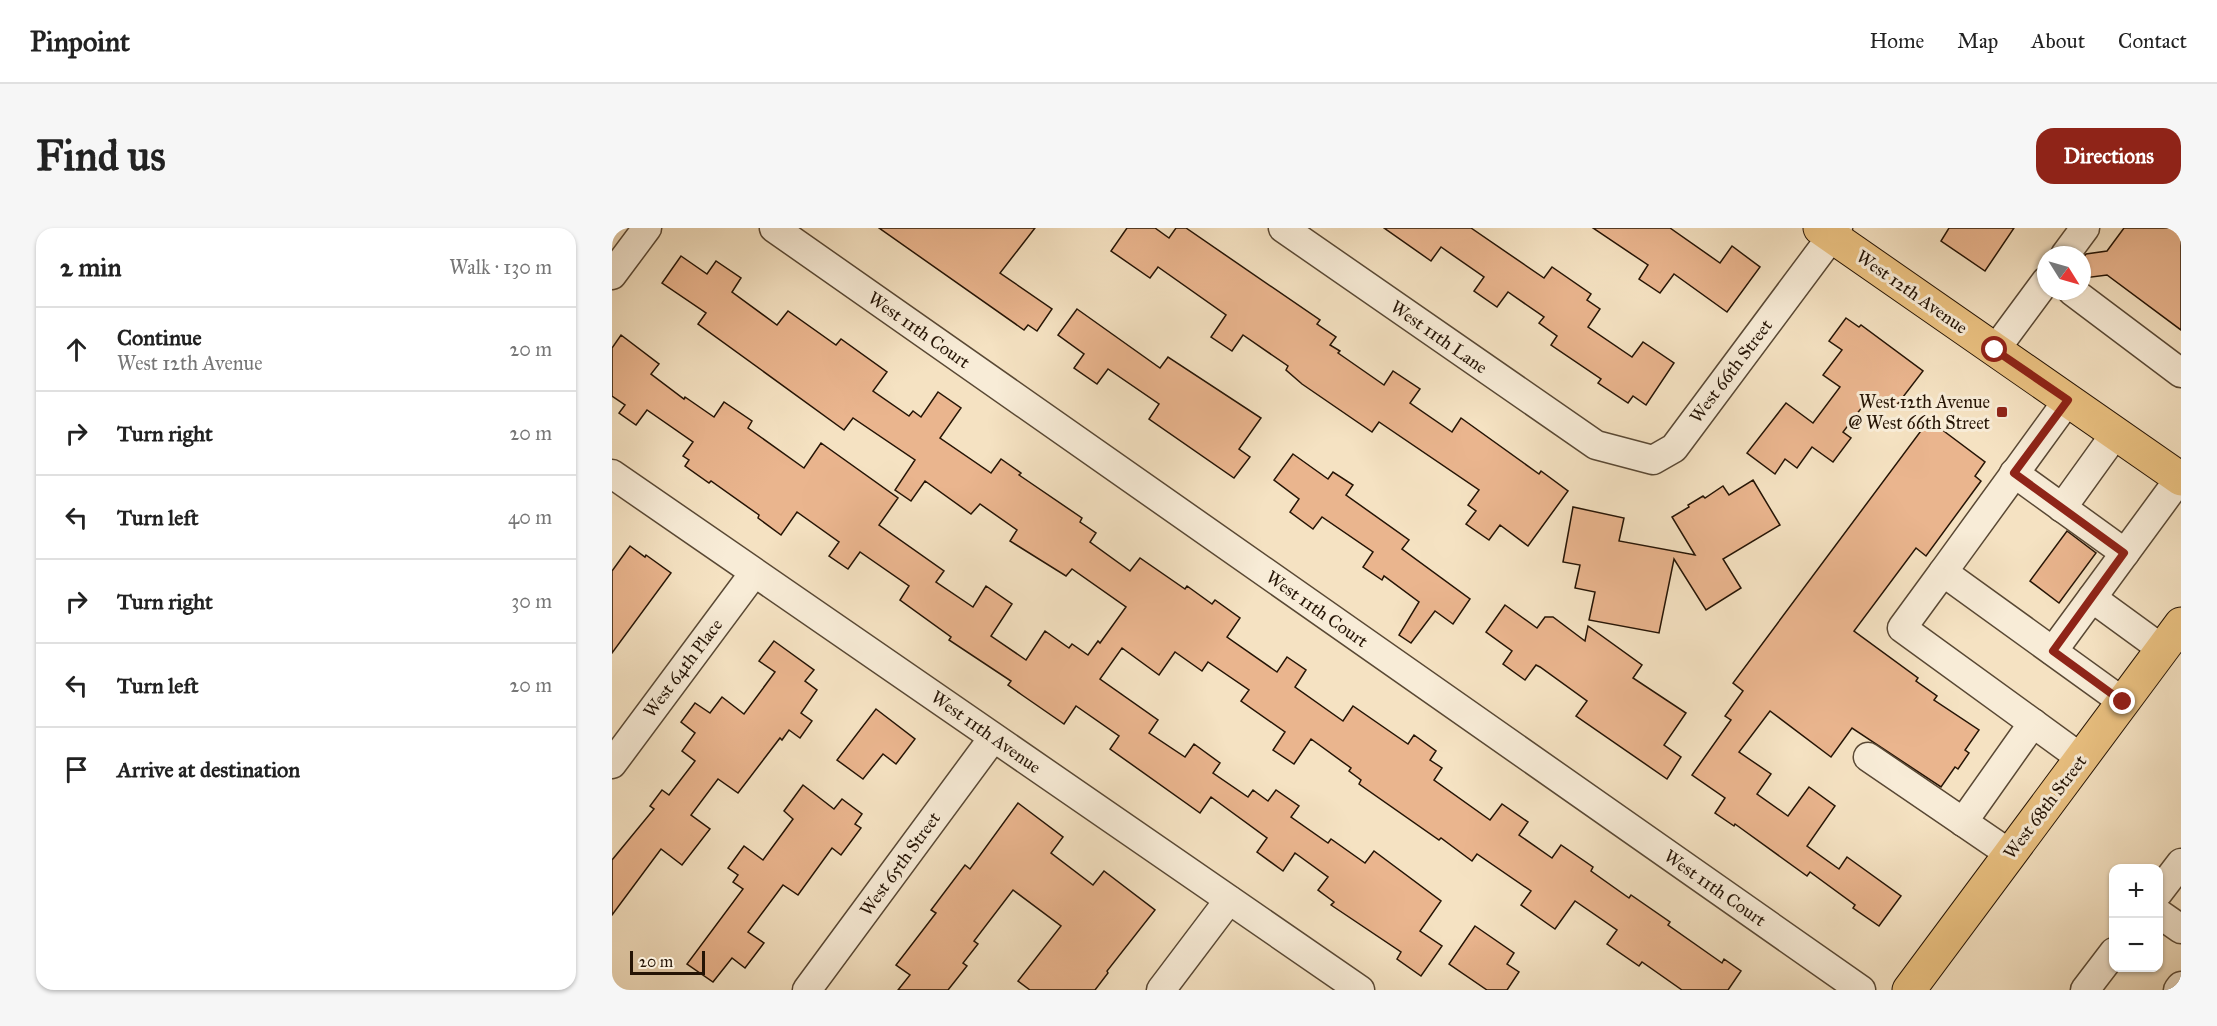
<!DOCTYPE html>
<html lang="en">
<head>
<meta charset="utf-8">
<style>
	:root { --surface:#fff; --page:#f6f6f6; --text:#222; --muted:#767676; --line:#e0e0e0; --accent:#8f2418 }
	body { margin:0; font-family:"IM FELL Great Primer",serif; background:var(--page); color:var(--text) }
	.controls { position:absolute; right:18px; bottom:18px; display:grid; overflow:hidden; border-radius:12px; box-shadow:0 2px 4px #0004 }
	.controls button { width:54px; height:54px; display:grid; place-items:center; padding:0; border:0; border-bottom:2px solid var(--line); background:var(--surface); color:var(--text); font:30px sans-serif }
	.compass { position:absolute; left:1425px; top:18px; width:54px; height:54px; border-radius:50%; background:var(--surface); box-shadow:0 2px 4px #0004; rotate:127deg }
	.scale { position:absolute; left:18px; bottom:15px; width:75px; box-sizing:border-box; padding-left:6px; border:3px solid #251405; border-top:0; font-size:16px; line-height:21px; white-space:nowrap; color:#251405; -webkit-text-stroke:4px #f8ecd7; paint-order:stroke }
	.stop { position:absolute; width:18px; height:18px; margin:-14px; border:4px solid #8f2418; border-radius:50%; background:#fff }
	.stop.end { background:#8f2418; border-color:#fff; box-shadow:0 2px 6px #0008 }
	.list { margin:0; padding:0; list-style:none }
	h2 { display:flex; justify-content:space-between; align-items:center; height:78px; margin:0; padding:0 24px; font-size:26px }
	h2 small { font-size:20px; font-weight:400; color:var(--muted) }
	.list li { display:grid; grid-template-columns:39px 1fr auto; gap:18px; align-items:center; box-sizing:border-box; height:84px; padding:0 24px; border-top:2px solid var(--line) }
	.list b { display:block; font-size:22px; white-space:nowrap }
	.list p { margin:0; font-size:20px; white-space:nowrap; color:var(--muted) }
	.list em { font-size:20px; font-style:normal; color:var(--muted) }
	.icon { flex:none; width:33px; height:33px; fill:none; stroke:currentColor; stroke-width:2; stroke-linecap:round; stroke-linejoin:round }
	.map { position:relative; flex:none; width:1569px; height:762px; overflow:hidden; border-radius:18px }
	header { display:flex; align-items:center; gap:36px; box-sizing:border-box; height:84px; padding:0 30px; background:var(--surface); border-bottom:2px solid var(--line) }
	header strong { font-size:28px }
	nav { display:flex; gap:33px; margin-inline-start:auto; font-size:21px }
	.intro { display:flex; align-items:center; justify-content:space-between; box-sizing:border-box; height:144px; padding:0 36px }
	h1 { margin:0; font-size:42px }
	.button { padding:15px 27px; border-radius:18px; background:var(--accent); color:#fff; font-size:21px; font-weight:700 }
	main { display:flex; gap:36px; padding:0 36px }
	aside { flex:1; background:var(--surface); border-radius:18px; box-shadow:0 2px 4px #0004 }
	.map>svg:first-child { display:block }
	.building { fill:#eab58e; stroke:#251405; stroke-width:1.5 }
	.lines { fill:none; stroke-linecap:round; stroke-linejoin:round }
	.minor-casing { stroke:#594834; stroke-width:31 }
	.major-casing { stroke:#251405; stroke-width:35 }
	.minor { stroke:#f8ecd7; stroke-width:28 }
	.major { stroke:#eac181; stroke-width:33 }
	.route { stroke:#8f2418; stroke-width:8 }
	.poi-dot { fill:#8f2418; stroke:#f8ecd7; stroke-width:2 }
	.labels { text-anchor:middle; dominant-baseline:central; stroke-width:6; stroke-linejoin:round; paint-order:stroke }
	.street-label { font-size:18px; fill:#251405; stroke:#f8ecd7 }
	.poi-label { font-size:18px; fill:#251405; stroke:#f8ecd7; text-anchor:end }
</style>
</head>
<body>
<header>
<strong>Pinpoint</strong>
<nav><a>Home</a><a>Map</a><a>About</a><a>Contact</a></nav>
</header>
<div class="intro"><h1>Find us</h1><a class="button">Directions</a></div>
<main>
<aside>
<h2>2 min<small>Walk · 130 m</small></h2>
<ul class="list">
<li><svg class="icon" aria-label="ahead" viewBox="0 0 24 24"><path d="M12 20V5M6 11l6-6 6 6"/></svg><div><b>Continue</b><p>West 12th Avenue</p></div><em>20 m</em></li>
<li><svg class="icon" aria-label="right" viewBox="0 0 24 24"><path d="M7 20v-9h11M14 6l5 5-5 5"/></svg><div><b>Turn right</b></div><em>20 m</em></li>
<li><svg class="icon" aria-label="left" viewBox="0 0 24 24"><path d="M17 20v-9H6M10 6l-5 5 5 5"/></svg><div><b>Turn left</b></div><em>40 m</em></li>
<li><svg class="icon" aria-label="right" viewBox="0 0 24 24"><path d="M7 20v-9h11M14 6l5 5-5 5"/></svg><div><b>Turn right</b></div><em>30 m</em></li>
<li><svg class="icon" aria-label="left" viewBox="0 0 24 24"><path d="M17 20v-9H6M10 6l-5 5 5 5"/></svg><div><b>Turn left</b></div><em>20 m</em></li>
<li><svg class="icon" aria-label="arrive" viewBox="0 0 24 24"><path d="M6 21V4h12l-3 4 3 4H6"/></svg><div><b>Arrive at destination</b></div></li>
</ul>
</aside>
<div class="map">
<svg width="1569" height="762" viewBox="0 0 1569 762">
	<rect width="100%" height="100%" fill="#f5e2c2"/>
	<filter id="stains"><feTurbulence type="fractalNoise" baseFrequency=".00333" numOctaves="4"/><feColorMatrix values="0 0 0 0 .2 0 0 0 0 .09 0 0 0 0 .02 0 0 0 .5 -.17"/></filter>
	<radialGradient id="worn" r=".72"><stop offset=".6" stop-color="#630" stop-opacity="0"/><stop offset="1" stop-color="#630" stop-opacity=".3"/></radialGradient>
	<!-- building -->
	<g class="building">
		<polygon points="267,0 423,0 388,45 440,81 425,103 416,97 412,102"/>
		<polygon points="515,0 543,0 557,10 564,0 574,0 708,92 705,96 724,109 718,117 728,123 726,125 772,157 781,143 808,161 798,175 840,204 849,190 927,246 929,243 956,263 916,318 888,297 877,312 854,296 864,283 856,277 867,262 767,194 760,204 690,156 674,142 676,138 631,107 620,123 599,109 614,87 546,39 538,50 499,23"/>
		<polygon points="772,0 859,0 932,50 940,39 979,66 975,72 988,81 976,99 1020,129 1031,114 1062,135 1034,177 1021,168 1016,175 986,155 989,151 939,117 945,108 927,95 932,89 896,64 885,79 862,63 872,49 829,19 819,33"/>
		<polygon points="981,0 1058,0 1108,35 1120,18 1148,39 1115,84 1062,46 1048,65 1027,51 1036,37"/>
		<polygon points="1337,0 1402,0 1373,43 1329,13"/>
		<polygon points="1512,0 1569,0 1569,102 1495,47 1472,50 1470,31 1474,26 1495,23"/>
		<polygon points="69,28 95,46 104,33 129,50 120,64 165,97 176,83 224,117 229,111 275,144 261,163 297,188 301,183 309,189 326,164 349,180 328,210 379,245 389,231 409,245 407,247 470,290 468,294 484,305 478,314 518,343 528,330 573,361 575,358 600,376 603,372 628,390 615,409 665,444 675,429 694,442 683,459 731,493 741,478 796,516 802,507 824,523 818,532 830,540 822,552 878,592 890,576 916,594 907,607 940,630 949,617 981,639 979,643 1017,670 1019,667 1058,694 1056,697 1110,735 1112,731 1129,743 1116,762 1070,762 1030,734 1027,738 995,716 1005,702 963,673 943,701 909,677 919,663 865,626 860,633 829,610 827,612 747,556 749,552 737,543 739,540 699,511 682,536 661,522 673,504 629,473 637,462 596,434 590,443 563,424 547,447 510,420 488,451 546,492 537,505 573,529 582,516 608,535 601,545 636,569 641,562 656,573 664,562 687,578 679,589 716,615 719,611 753,635 762,623 829,673 808,703 830,718 809,748 785,731 789,724 719,677 722,674 706,662 716,649 683,625 671,643 645,624 655,610 599,569 588,585 498,521 507,508 464,478 452,496 410,467 396,457 399,453 337,412 339,409 288,372 297,358 248,324 236,341 217,328 227,314 185,284 169,307 146,290 147,287 99,253 97,255 73,238 77,232 71,228 81,214 35,182 24,197 7,185 13,177 0,168 0,120 9,107 47,136 39,146 72,171 73,169 102,189 112,174 140,193 136,200 192,240 209,215 286,270 267,297 332,343 324,354 361,379 374,358 400,376 379,408 414,432 433,403 457,420 460,416 476,427 486,413 488,415 514,379 460,341 454,348 398,313 405,302 368,276 359,286 313,253 299,273 283,262 303,232 241,190 232,202 86,96 94,85 50,55"/>
		<polygon points="465,81 548,140 556,129 649,190 627,221 638,229 622,250 537,191 547,176 496,141 485,156 462,140 472,126 446,107"/>
		<polygon points="1234,90 1247,99 1249,97 1311,143 1281,182 1260,166 1231,204 1239,210 1221,234 1200,219 1185,240 1173,231 1163,246 1135,225 1174,175 1201,195 1228,159 1211,147 1230,122 1217,113"/>
		<polygon points="1317,192 1373,234 1363,248 1369,253 1314,328 1304,320 1242,403 1306,450 1304,453 1325,468 1322,472 1367,502 1353,522 1357,525 1346,541 1343,539 1329,559 1240,500 1219,529 1158,483 1127,524 1159,546 1145,566 1176,588 1197,559 1223,578 1195,618 1227,641 1235,629 1289,668 1267,698 1241,680 1243,677 1198,644 1195,648 1123,596 1122,598 1103,585 1113,570 1080,547 1119,492 1113,488 1131,463 1121,455"/>
		<polygon points="681,226 716,251 721,244 741,257 734,267 797,312 790,321 858,371 841,396 823,383 799,415 787,407 807,374 772,348 770,352 751,339 761,324 710,289 701,301 678,284 687,271 662,252"/>
		<polygon points="1141,252 1168,297 1111,331 1129,360 1094,382 1062,331 1047,405 977,392 983,364 963,360 968,337 951,334 961,279 1012,290 1007,313 1083,327 1060,289 1077,279 1076,277 1091,268 1093,270 1111,258 1117,267"/>
		<polygon points="1455,303 1484,325 1447,375 1418,353"/>
		<polygon points="18,318 33,329 34,327 59,345 0,425 0,343"/>
		<polygon points="893,377 925,400 933,389 941,389 973,413 976,398 1030,437 1021,450 1074,485 1052,517 1069,529 1055,551 964,488 975,473 928,439 924,437 913,452 891,436 900,423 874,404"/>
		<polygon points="162,413 202,442 193,453 205,462 189,485 200,493 188,510 177,502 170,512 168,510 126,565 106,551 79,587 98,601 70,637 49,621 0,687 0,632 42,581 38,578 50,562 57,567 83,533 70,523 83,505 69,494 83,475 98,485 110,469 132,486 163,444 147,433"/>
		<polygon points="264,481 303,511 284,536 271,526 251,551 225,532"/>
		<polygon points="191,557 222,581 230,571 250,586 243,596 249,600 229,627 220,620 186,667 171,657 136,704 152,715 133,740 120,730 101,754 75,736 131,661 121,654 126,647 116,640 132,618 151,632 181,591 172,583"/>
		<polygon points="406,575 451,609 439,625 481,657 492,643 543,682 495,743 496,745 483,762 418,762 406,753 449,698 401,662 362,713 366,716 351,735 355,738 336,762 286,762 298,747 284,737 324,685 319,682 353,637 358,641"/>
		<polygon points="863,698 902,725 895,736 907,744 895,762 875,762 837,736"/>
	</g>
	<g class="lines">
		<defs>
			<g id="minor">
				<polyline points="162,0 1249,762"/>
				<polyline points="671,0 984,217 1041,232 1062,220 1226,0"/>
				<polyline points="1453,27 1473,0"/>
				<polyline points="0,47 35,0"/>
				<polyline points="1460,63 1569,145"/>
				<polyline points="1383,122 1434,53"/>
				<polyline points="1456,172 1331,344 1511,474"/>
				<polyline points="1402,245 1513,325"/>
				<polyline points="0,246 748,762"/>
				<polyline points="1450,280 1504,205"/>
				<polyline points="1331,344 1290,400 1469,530"/>
				<polyline points="1480,370 1550,421"/>
				<polyline points="1441,423 1568,250"/>
				<polyline points="1256,529 1398,626"/>
				<polyline points="0,536 142,345"/>
				<polyline points="1351,594 1421,495"/>
				<polyline points="1546,665 1569,635"/>
				<polyline points="1546,685 1569,701"/>
				<polyline points="195,762 381,510"/>
				<polyline points="549,762 617,672"/>
				<polyline points="1473,762 1502,724"/>
				<polyline points="1566,762 1569,758"/>
			</g>
			<g id="major">
				<polyline points="1208,0 1569,251"/>
				<polyline points="1297,762 1569,396"/>
			</g>
		</defs>
		<!-- minor casing -->
		<use href="#minor" class="minor-casing"/>
		<!-- major casing -->
		<use href="#major" class="major-casing"/>
		<!-- minor -->
		<use href="#minor" class="minor"/>
		<!-- major -->
		<use href="#major" class="major"/>
	</g>
	<g class="lines">
		<!-- route -->
		<polyline class="route" points="1383,122 1456,172 1402,245 1512,325 1441,423 1511,474"/>
	</g>
	<!-- markers -->
	<rect class="poi-dot" x="1384" y="178" width="12" height="12" rx="3"/>
	<g class="labels">
		<!-- street labels -->
		<g class="street-label">
			<text transform="translate(1300 64) rotate(35)">West 12th Avenue</text>
			<text transform="translate(307 102) rotate(35)">West 11th Court</text>
			<text transform="translate(827 109) rotate(35)">West 11th Lane</text>
			<text transform="translate(1119 143) rotate(-53)">West 66th Street</text>
			<text transform="translate(705 381) rotate(35)">West 11th Court</text>
			<text transform="translate(71 440) rotate(-53)">West 64th Place</text>
			<text transform="translate(374 504) rotate(35)">West 11th Avenue</text>
			<text transform="translate(1433 579) rotate(-53)">West 68th Street</text>
			<text transform="translate(288 636) rotate(-54)">West 65th Street</text>
			<text transform="translate(1103 660) rotate(35)">West 11th Court</text>
		</g>
		<!-- poi labels -->
		<g class="poi-label">
			<text x="1378" y="174">West 12th Avenue<tspan x="1378" dy="21">@ West 66th Street</tspan></text>
		</g>
	</g>
	<rect width="100%" height="100%" filter="url(#stains)"/>
	<rect width="100%" height="100%" fill="url(#worn)"/>
</svg>
<div class="controls">
<button>+</button>
<button>−</button>
</div>
<svg class="compass" viewBox="-18 -18 36 36"><path d="M0-13l5 13h-10z" fill="#e53935"/><path d="M0 13l5-13h-10z" fill="#767676"/></svg>
<div class="scale">20 m</div>
<div class="stop" style="left:1383px;top:122px"></div>
<div class="stop end" style="left:1511px;top:474px"></div>
</div>
</main>
</body>
</html>
